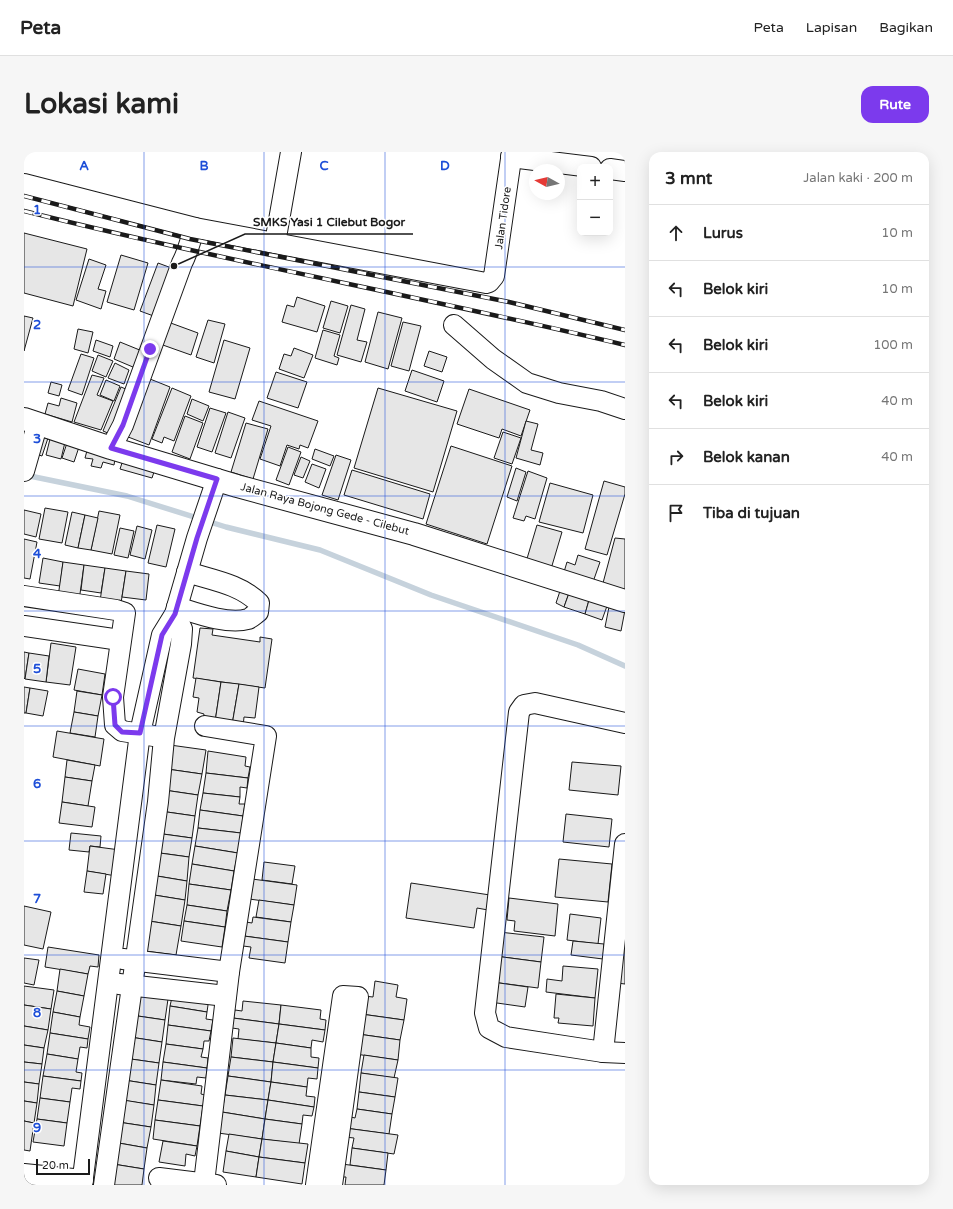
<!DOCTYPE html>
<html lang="id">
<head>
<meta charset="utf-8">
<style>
	:root { --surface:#fff; --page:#f6f6f6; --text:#222; --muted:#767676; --line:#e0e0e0; --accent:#7c3aed }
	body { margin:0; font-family:"Varela Round",sans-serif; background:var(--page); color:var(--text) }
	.controls { position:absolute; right:12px; top:12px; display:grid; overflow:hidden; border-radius:8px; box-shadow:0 4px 16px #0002 }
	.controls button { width:36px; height:36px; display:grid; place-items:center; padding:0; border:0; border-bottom:1px solid var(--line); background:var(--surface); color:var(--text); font:20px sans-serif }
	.compass { position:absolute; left:505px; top:12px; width:36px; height:36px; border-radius:50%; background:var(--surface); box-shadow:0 4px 16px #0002; rotate:278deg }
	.scale { position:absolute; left:12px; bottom:10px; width:54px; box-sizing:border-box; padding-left:4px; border:2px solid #1a1a1a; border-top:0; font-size:11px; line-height:14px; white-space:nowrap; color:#1a1a1a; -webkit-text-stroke:3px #fff; paint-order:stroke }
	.stop { position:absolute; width:12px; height:12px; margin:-9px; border:3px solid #7c3aed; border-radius:50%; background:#fff }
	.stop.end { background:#7c3aed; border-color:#fff; box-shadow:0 1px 4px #0008 }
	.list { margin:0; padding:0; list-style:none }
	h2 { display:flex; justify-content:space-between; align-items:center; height:52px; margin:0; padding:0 16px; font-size:17px }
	h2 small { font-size:13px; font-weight:400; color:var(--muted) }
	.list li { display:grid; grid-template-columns:26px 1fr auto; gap:12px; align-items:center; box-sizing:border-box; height:56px; padding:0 16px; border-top:1px solid var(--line) }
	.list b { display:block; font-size:15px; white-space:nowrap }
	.list em { font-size:13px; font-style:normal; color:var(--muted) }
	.icon { flex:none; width:22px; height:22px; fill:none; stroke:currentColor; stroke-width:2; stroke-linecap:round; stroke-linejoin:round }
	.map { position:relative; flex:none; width:601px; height:1033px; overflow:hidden; border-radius:12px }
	header { display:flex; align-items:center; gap:24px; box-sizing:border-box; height:56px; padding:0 20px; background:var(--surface); border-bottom:1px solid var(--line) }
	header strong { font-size:19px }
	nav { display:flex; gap:22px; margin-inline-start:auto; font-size:14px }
	.intro { display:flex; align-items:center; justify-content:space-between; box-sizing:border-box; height:96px; padding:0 24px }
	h1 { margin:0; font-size:28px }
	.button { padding:10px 18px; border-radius:12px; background:var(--accent); color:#fff; font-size:14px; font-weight:700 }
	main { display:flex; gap:24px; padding:0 24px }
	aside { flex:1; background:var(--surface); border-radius:12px; box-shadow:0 4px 16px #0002 }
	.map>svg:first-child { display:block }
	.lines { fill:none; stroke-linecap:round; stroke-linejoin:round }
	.stream { stroke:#c6d2dc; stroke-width:5.5 }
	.building { fill:#e6e6e6; stroke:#1a1a1a }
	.minor-casing { stroke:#1a1a1a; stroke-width:22 }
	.major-casing { stroke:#1a1a1a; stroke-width:24 }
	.minor { stroke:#fff; stroke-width:20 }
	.major { stroke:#fff; stroke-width:22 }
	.rail-casing { stroke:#1a1a1a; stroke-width:4.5 }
	.rail { stroke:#fff; stroke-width:3; stroke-dasharray:9; stroke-linecap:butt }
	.route { stroke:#7c3aed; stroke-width:5 }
	.grid { fill:none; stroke:#1d4ed8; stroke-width:1; stroke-opacity:0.55 }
	.labels { text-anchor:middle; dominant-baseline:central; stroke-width:3; stroke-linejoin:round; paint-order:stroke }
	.street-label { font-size:11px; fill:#1a1a1a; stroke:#fff }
	.grid-label { font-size:13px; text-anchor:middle; font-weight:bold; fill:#1d4ed8; stroke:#fff; stroke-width:3; stroke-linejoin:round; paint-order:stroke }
	.leader { fill:none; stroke:#1a1a1a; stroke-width:1.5 }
	.callout-dot { fill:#1a1a1a; stroke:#fff; stroke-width:1.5 }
	.callout-label { font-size:12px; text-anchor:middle; font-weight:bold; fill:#1a1a1a; stroke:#fff; stroke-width:3; stroke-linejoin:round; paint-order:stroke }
</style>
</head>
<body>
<header>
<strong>Peta</strong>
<nav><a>Peta</a><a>Lapisan</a><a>Bagikan</a></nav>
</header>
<div class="intro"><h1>Lokasi kami</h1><a class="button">Rute</a></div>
<main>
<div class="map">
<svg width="601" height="1033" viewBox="0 0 601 1033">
	<rect width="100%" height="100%" fill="#fff"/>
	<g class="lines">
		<!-- stream -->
		<polyline class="stream" points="1,323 103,344 202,375 296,398 407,443 554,493 601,514"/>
	</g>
	<!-- building -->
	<g class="building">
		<polygon points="0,81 63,97 49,154 0,141"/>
		<polygon points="97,103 124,111 110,158 83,150"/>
		<polygon points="65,107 82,113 74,137 82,139 77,157 52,148"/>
		<polygon points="134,111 153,118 135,166 116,159"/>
		<polygon points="273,145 301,154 293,180 258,170 263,153 270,155"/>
		<polygon points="307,149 324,154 316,181 299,176"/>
		<polygon points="327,153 341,157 333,188 343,190 337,210 313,203"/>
		<polygon points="354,160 378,166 364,217 341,210"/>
		<polygon points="0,164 9,166 0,199"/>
		<polygon points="184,168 201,172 190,211 172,205"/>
		<polygon points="144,170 174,181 167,203 136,192"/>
		<polygon points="379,170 397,174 385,219 367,214"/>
		<polygon points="54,177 69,180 64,201 50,197"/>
		<polygon points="299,178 316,183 310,204 315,206 313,213 291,206"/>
		<polygon points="72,188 89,194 86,205 69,199"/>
		<polygon points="200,188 226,196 211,247 185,240"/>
		<polygon points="96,190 123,201 116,218 90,207"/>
		<polygon points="270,196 289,203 280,226 255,217 260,202 267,204"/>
		<polygon points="405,199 423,205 418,220 400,214"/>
		<polygon points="57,202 70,206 58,243 44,238"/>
		<polygon points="74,203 89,209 82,225 68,219"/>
		<polygon points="91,211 105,218 100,232 84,226"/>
		<polygon points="388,218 420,229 413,250 381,239"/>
		<polygon points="252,220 283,230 274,256 243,246"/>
		<polygon points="68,223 80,226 73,243 89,249 77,278 50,270"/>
		<polygon points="121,225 146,235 125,293 99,283"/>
		<polygon points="82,228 96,234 90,249 76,243"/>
		<polygon points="27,230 38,233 35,244 24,241"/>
		<polygon points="97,235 109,240 91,284 79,279"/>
		<polygon points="148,236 167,244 150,289 140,285 138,291 128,287"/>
		<polygon points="354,236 433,259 409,340 330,316"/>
		<polygon points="445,237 506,258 497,284 478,277 475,286 433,272"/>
		<polygon points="37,246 53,251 48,270 21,262 24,251 35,254"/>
		<polygon points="168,247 185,254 179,269 163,262"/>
		<polygon points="235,249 294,269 284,296 276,293 275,297 263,293 256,314 236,307 247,274 228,268"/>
		<polygon points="186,256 202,261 188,300 173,295"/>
		<polygon points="204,260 221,266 207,306 191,301"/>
		<polygon points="161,264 179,271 166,307 148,300"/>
		<polygon points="502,269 514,272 507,298 519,301 516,313 492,306"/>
		<polygon points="222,271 244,277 229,327 207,320"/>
		<polygon points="15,279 25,283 18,304 9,301"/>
		<polygon points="479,280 497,286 488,312 470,306"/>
		<polygon points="27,283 42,286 37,307 22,303"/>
		<polygon points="44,288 56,292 50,310 38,306"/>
		<polygon points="427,294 488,314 463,392 402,372"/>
		<polygon points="64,295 92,301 90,313 79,310 77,316 67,314 69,307 61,306"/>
		<polygon points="264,295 277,300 265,333 252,328"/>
		<polygon points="291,297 310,304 306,314 288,307"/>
		<polygon points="312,303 327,308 314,348 298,343"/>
		<polygon points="100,305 132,314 128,326 96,317"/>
		<polygon points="277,305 286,309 279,326 270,323"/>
		<polygon points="288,312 302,317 295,336 281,330"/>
		<polygon points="492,316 502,320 493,349 483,345"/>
		<polygon points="328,318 406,342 399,367 320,343"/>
		<polygon points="504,319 523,326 511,367 502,364 500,369 489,366"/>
		<polygon points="580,329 601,335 601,342 583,403 561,397"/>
		<polygon points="526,331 569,343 559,381 515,370"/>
		<polygon points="21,356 44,360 38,391 15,387"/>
		<polygon points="0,358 17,362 12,385 0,382"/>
		<polygon points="75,359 96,363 88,402 67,398"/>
		<polygon points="48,360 61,363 54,396 41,393"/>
		<polygon points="61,363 74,366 67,398 54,396"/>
		<polygon points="133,373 151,377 142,415 124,411"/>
		<polygon points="513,373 538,380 527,417 502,410"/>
		<polygon points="113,374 128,378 121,407 106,403"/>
		<polygon points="96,376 110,379 104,406 90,403"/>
		<polygon points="591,386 601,387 601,438 579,431"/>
		<polygon points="0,387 13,390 6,427 0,426"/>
		<polygon points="554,403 576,410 569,430 540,420 543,410 551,413"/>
		<polygon points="19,406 39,410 36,434 15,431"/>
		<polygon points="39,410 60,413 55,449 34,445"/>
		<polygon points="60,413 81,416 77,441 57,438"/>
		<polygon points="81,416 102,419 97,451 76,449"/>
		<polygon points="102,419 125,422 122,448 98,445"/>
		<polygon points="536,439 545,441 540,455 532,451"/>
		<polygon points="545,441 565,448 561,462 540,455"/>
		<polygon points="565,448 583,454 578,468 561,462"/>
		<polygon points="585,455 601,458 597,479 581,475"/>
		<polygon points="176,476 189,477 188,483 236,490 236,485 248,487 241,536 169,526"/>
		<polygon points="27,491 52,495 46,533 22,530"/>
		<polygon points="0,500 5,501 1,527 0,526"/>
		<polygon points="5,501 25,504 22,530 1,527"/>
		<polygon points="54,517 81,522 78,543 50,538"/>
		<polygon points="172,526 197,530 191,570 179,569 180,562 173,560 175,546 169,545"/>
		<polygon points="197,530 215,532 208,573 191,570"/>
		<polygon points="215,532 235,535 231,566 220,565 219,575 208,573"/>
		<polygon points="0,535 6,536 2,561 0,561"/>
		<polygon points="6,536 24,539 19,564 2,561"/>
		<polygon points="53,539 78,543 74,564 50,560"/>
		<polygon points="50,560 74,564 71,585 46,581"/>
		<polygon points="33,579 80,587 76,614 29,605"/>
		<polygon points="146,593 182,598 178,622 143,617"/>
		<polygon points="184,599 222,605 221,614 226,615 224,626 182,621"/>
		<polygon points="43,608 71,613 68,629 41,625"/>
		<polygon points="548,610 597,614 594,643 545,638"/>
		<polygon points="143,617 178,622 174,643 140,638"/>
		<polygon points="182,621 224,626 223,636 216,635 216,645 179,641"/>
		<polygon points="41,625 68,629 64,654 38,650"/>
		<polygon points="140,638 174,643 171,664 136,659"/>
		<polygon points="179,641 216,645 215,652 221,652 219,664 176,658"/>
		<polygon points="38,650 71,655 68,675 35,671"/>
		<polygon points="176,658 219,664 217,681 174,676"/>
		<polygon points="136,659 171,664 168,686 139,682"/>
		<polygon points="542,662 588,667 585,695 539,690"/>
		<polygon points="174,676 217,681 214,701 171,694"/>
		<polygon points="47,681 77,684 76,695 66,694 65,700 45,698"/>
		<polygon points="139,682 168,686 165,705 136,701"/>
		<polygon points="66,694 96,698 92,724 63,719"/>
		<polygon points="171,694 214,701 210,719 168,712"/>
		<polygon points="136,701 165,705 163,729 127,723"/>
		<polygon points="535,707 588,712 584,750 531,745"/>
		<polygon points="240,710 271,714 268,732 238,728"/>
		<polygon points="168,712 210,719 207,738 165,732"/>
		<polygon points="63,719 82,722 79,742 60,740"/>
		<polygon points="127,723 163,729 161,748 124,742"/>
		<polygon points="228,727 273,733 270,753 225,747"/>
		<polygon points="387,731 466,743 464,758 453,756 450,776 382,766"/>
		<polygon points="165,732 207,738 203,759 163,753"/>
		<polygon points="124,742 161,748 157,774 125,769"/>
		<polygon points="485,746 534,752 531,784 490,779 491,769 483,768"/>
		<polygon points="235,748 270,753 267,770 232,765"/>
		<polygon points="163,753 203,759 201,775 160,769"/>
		<polygon points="0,754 27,760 19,797 0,793"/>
		<polygon points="546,762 577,766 574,792 543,788"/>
		<polygon points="229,765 267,770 264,790 220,784 222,770 228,771"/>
		<polygon points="125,769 157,774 152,803 121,799"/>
		<polygon points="160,769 201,775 198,795 157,789"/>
		<polygon points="601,776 601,832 593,831"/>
		<polygon points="475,780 520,785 517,810 471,804"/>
		<polygon points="220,784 264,790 261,811 225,806 227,795 219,794"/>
		<polygon points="549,789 580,792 579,807 547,803"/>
		<polygon points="24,795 75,803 74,815 66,814 64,822 21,815"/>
		<polygon points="471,804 517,810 514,836 468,830"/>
		<polygon points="0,806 15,808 10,833 0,831"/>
		<polygon points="539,814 574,817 571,846 522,840 523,827 538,829"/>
		<polygon points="36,817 64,822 60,844 33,839"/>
		<polygon points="351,829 374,833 372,845 383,847 380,868 337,862 340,844 349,845"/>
		<polygon points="468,830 504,835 501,855 466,850"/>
		<polygon points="0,834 30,838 27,857 0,853"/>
		<polygon points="33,839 60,844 56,865 29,860"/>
		<polygon points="149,841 185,846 183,860 146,854"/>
		<polygon points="532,842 571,846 569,874 534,871 535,866 530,866"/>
		<polygon points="112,843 144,847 141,868 107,863"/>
		<polygon points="219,849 257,853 255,872 209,866 211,858 218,859"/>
		<polygon points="0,853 27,857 24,878 0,874"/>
		<polygon points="257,853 297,858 296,867 302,868 301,878 255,872"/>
		<polygon points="146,854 183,860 182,867 189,868 187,879 144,873"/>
		<polygon points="29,860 56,865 55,873 66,875 64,887 26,881"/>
		<polygon points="337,862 380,868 376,888 334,882"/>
		<polygon points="107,863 141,868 138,890 106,885"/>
		<polygon points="209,866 255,872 252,891 214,887 215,877 208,876"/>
		<polygon points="255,872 301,878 299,890 288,888 287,896 252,891"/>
		<polygon points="144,873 187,879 185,889 180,889 179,897 142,892"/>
		<polygon points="0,874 24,878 20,896 0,893"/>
		<polygon points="26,881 64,887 63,896 56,895 54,907 23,902"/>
		<polygon points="334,882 376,888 374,908 331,902"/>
		<polygon points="106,885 138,890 135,911 100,906"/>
		<polygon points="209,886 252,891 249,910 207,905"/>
		<polygon points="252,891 287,896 287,905 295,906 294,916 249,910"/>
		<polygon points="142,892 179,897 177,905 184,906 183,916 139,910"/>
		<polygon points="0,893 20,896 18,912 0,910"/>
		<polygon points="23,902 54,907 52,920 58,921 57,929 19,924"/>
		<polygon points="340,903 374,908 370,926 337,921"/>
		<polygon points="207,905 249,910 247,930 204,924"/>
		<polygon points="100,906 135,911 132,933 100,928"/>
		<polygon points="0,910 18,912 15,932 0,930"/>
		<polygon points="139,910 183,916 182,926 173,925 172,932 137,928"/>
		<polygon points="249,910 294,916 293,927 284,926 283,935 247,930"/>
		<polygon points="337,921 374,926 371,945 335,940"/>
		<polygon points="19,924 57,929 56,937 48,936 46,950 16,946"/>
		<polygon points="204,924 247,930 244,948 201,943"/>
		<polygon points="100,928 132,933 130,953 97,948"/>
		<polygon points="137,928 178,934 177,942 181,943 179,954 134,948"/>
		<polygon points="0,930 15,932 13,951 0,949"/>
		<polygon points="247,930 283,935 282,944 291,945 290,955 244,948"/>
		<polygon points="335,940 371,945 368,962 333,957"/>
		<polygon points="201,943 244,948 241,967 198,960"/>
		<polygon points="16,946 46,950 43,971 13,967"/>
		<polygon points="93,947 130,953 127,975 94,970"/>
		<polygon points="134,948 179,954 176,974 131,968"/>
		<polygon points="244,948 290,955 288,964 279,963 278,972 241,967"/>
		<polygon points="0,949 13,951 10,971 0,969"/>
		<polygon points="333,957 368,962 365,982 321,976 323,964 331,966"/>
		<polygon points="198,960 241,967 238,987 194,981"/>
		<polygon points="13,967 43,971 40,994 9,990"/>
		<polygon points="241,967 278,972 275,992 238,987"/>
		<polygon points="131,968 176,974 173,994 129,987"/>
		<polygon points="0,969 10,971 6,999 0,998"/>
		<polygon points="94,970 127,975 123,996 89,990"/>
		<polygon points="321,976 374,983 370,1002 328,996 330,986 321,985"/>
		<polygon points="205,982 238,987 235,1005 202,999"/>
		<polygon points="238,987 284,992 281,1011 235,1005"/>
		<polygon points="139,989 173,994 171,1004 162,1002 161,1014 135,1010"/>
		<polygon points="89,990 123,996 120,1017 89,1012"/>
		<polygon points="328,996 364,1001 362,1018 326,1013"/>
		<polygon points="202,999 235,1005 232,1025 199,1020"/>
		<polygon points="235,1005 281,1011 278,1032 232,1025"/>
		<polygon points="89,1012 120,1017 118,1033 83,1033"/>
		<polygon points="318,1012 362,1018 360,1033 321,1033 322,1025 316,1025"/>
	</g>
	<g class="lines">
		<defs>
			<g id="minor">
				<polyline points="487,5 567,15"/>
				<polyline points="586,17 601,19"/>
				<path d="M0,32L171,76C166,88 164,100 158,111L99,273L87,296"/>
				<polyline points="171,76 462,131 465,130 470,124 488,0"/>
				<polyline points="251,91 267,0"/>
				<polyline points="430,173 469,207 503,231 535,241 577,249 601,257"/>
				<polyline points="0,319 12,277 20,274"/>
				<polyline points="0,444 92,458 101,461 89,545 91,573 98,579 130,584"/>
				<path d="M153,455C172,461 204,473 224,467C227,466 231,462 234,460L235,451C216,432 188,428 163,420"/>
				<polyline points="0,474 96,488"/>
				<polyline points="601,571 511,551 500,553 495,560 461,861 465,876 482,885 579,900 601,901"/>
				<polyline points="99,807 205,820"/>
				<polyline points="95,832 202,844"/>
				<polyline points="579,900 601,692"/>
				<polyline points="0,1022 59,1028"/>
				<polyline points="135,1026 192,1033"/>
				<polyline points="180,1031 205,820 242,584 181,574"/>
				<polyline points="58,1033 116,581 138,483 151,462 173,386 193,327"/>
				<polyline points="80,1033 134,650 140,586 157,492 158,477 151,462"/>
				<polyline points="292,1033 319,844 334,845 308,1033"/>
			</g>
			<polyline id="major" points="0,267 87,296 213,334 390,382 601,449"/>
		</defs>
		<!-- minor casing -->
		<use href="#minor" class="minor-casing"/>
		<!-- major casing -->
		<use href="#major" class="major-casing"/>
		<!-- minor -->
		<use href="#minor" class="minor"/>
		<!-- major -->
		<use href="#major" class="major"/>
		<defs>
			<g id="rail">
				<polyline points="0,44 166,87 485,150 601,178"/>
				<path d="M0,59C199,109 401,145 601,193"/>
			</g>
		</defs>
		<!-- rail casing -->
		<use href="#rail" class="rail-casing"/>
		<!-- rail -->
		<use href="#rail" class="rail"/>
	</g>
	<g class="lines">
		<!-- route -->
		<polyline class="route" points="89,545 91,573 98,580 116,581 138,483 151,462 173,386 193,327 87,296 99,273 126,197"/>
	</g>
	<!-- grid -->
	<path class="grid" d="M120,0V1033M240,0V1033M361,0V1033M481,0V1033M0,115H601M0,230H601M0,344H601M0,459H601M0,574H601M0,689H601M0,803H601M0,918H601"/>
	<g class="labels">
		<!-- street labels -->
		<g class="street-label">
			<text transform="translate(479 66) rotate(-82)">Jalan Tidore</text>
			<text transform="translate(301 357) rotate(15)">Jalan Raya Bojong Gede - Cilebut</text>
		</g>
	</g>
	<g class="grid-label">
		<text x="60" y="18">A</text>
		<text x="180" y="18">B</text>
		<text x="300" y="18">C</text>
		<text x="421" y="18">D</text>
		<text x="13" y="62">1</text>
		<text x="13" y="177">2</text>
		<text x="13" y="291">3</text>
		<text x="13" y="406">4</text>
		<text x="13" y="521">5</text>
		<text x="13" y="636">6</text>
		<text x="13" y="751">7</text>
		<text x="13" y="865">8</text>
		<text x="13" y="980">9</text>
	</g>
	<!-- callouts -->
	<path class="leader" d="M150 114L221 82H389"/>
	<circle class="callout-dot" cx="150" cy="114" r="4"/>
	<g class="callout-label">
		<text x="305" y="74">SMKS Yasi 1 Cilebut Bogor</text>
	</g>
</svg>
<div class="controls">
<button>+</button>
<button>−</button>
</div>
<svg class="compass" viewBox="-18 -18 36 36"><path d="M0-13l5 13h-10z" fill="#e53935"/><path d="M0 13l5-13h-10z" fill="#767676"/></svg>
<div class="scale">20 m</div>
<div class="stop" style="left:89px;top:545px"></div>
<div class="stop end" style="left:126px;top:197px"></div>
</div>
<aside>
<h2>3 mnt<small>Jalan kaki · 200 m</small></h2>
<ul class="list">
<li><svg class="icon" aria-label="ahead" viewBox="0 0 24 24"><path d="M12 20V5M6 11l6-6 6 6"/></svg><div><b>Lurus</b></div><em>10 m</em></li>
<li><svg class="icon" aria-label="left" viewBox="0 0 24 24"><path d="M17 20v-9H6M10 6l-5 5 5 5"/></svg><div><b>Belok kiri</b></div><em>10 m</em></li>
<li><svg class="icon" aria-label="left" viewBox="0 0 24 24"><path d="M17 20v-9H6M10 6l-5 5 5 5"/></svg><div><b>Belok kiri</b></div><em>100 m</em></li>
<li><svg class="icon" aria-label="left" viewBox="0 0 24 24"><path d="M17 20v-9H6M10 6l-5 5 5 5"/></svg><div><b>Belok kiri</b></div><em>40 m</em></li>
<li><svg class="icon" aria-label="right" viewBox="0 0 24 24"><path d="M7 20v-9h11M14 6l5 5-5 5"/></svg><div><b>Belok kanan</b></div><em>40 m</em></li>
<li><svg class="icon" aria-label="arrive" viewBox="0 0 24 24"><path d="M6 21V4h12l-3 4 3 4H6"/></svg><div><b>Tiba di tujuan</b></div></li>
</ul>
</aside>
</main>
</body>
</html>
